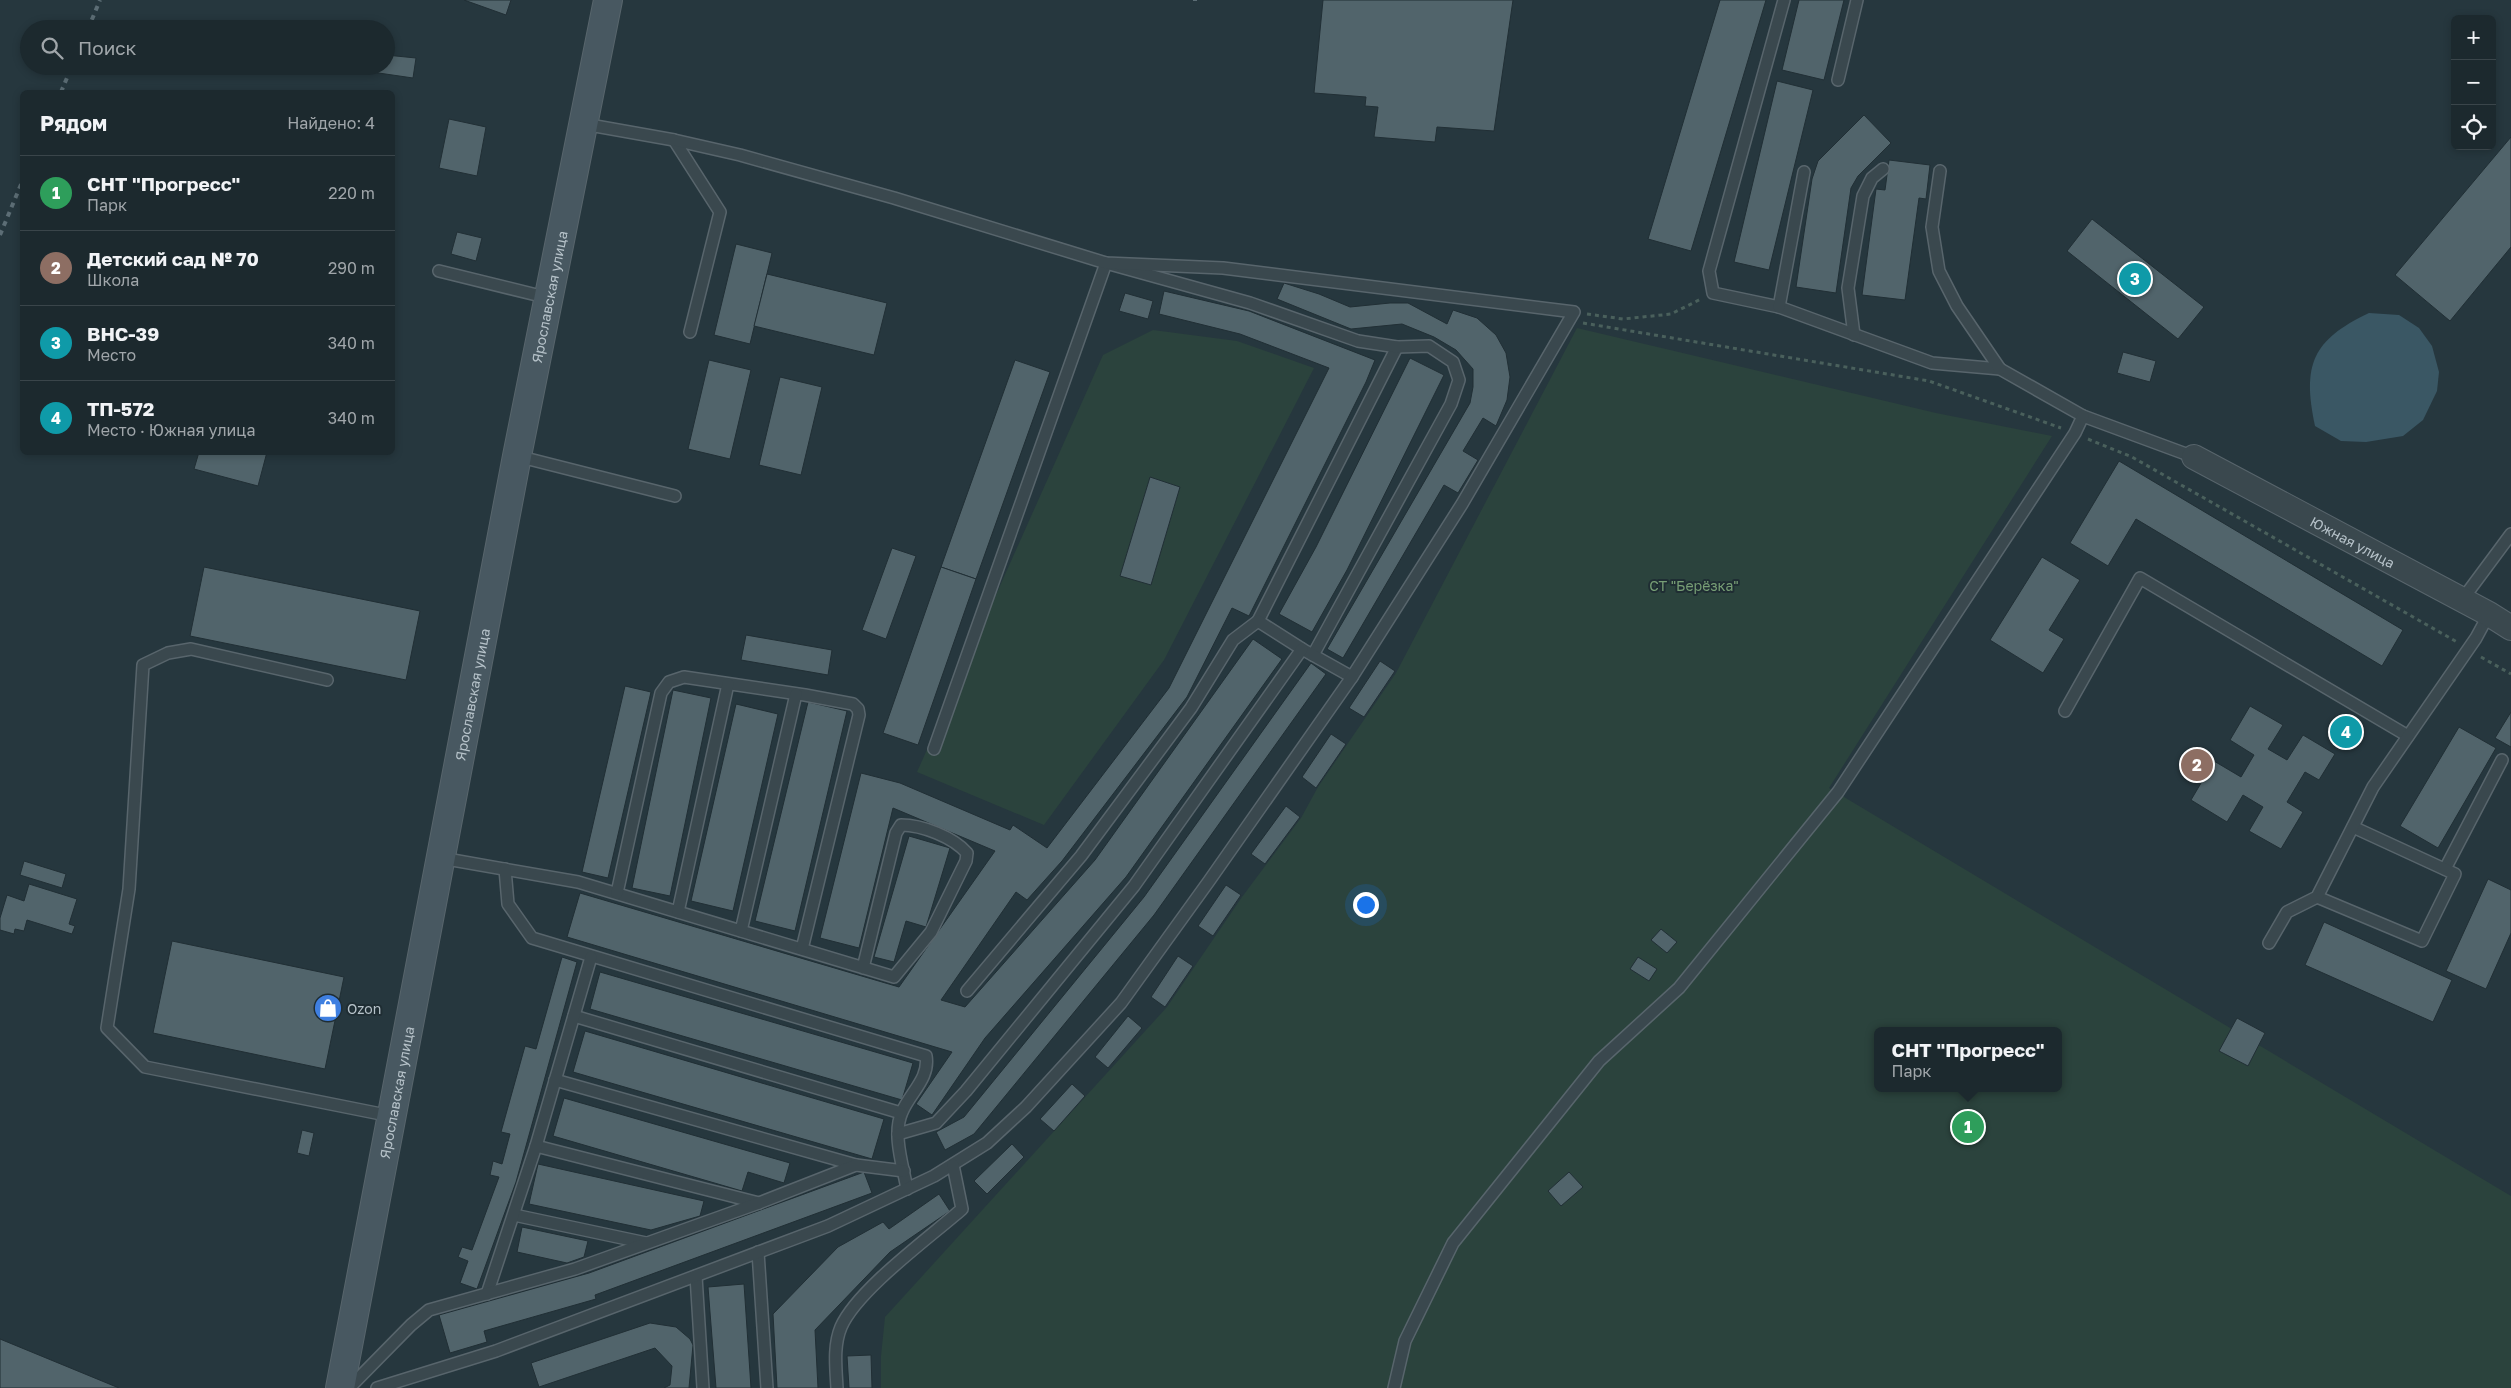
<!DOCTYPE html>
<html lang="ru">
<head>
<meta charset="utf-8">
<style>
	:root { --surface:#1c292e; --page:#29353a; --text:#f1f3f6; --muted:#a0a6aa; --line:#3a454a; --accent:#d93025 }
	body { margin:0; font-family:"Golos Text",sans-serif; background:var(--page); color:var(--text) }
	.controls { position:absolute; right:15px; top:15px; display:grid; overflow:hidden; border-radius:8px; box-shadow:0 2px 8px #0003 }
	.controls button { width:45px; height:45px; display:grid; place-items:center; padding:0; border:0; border-bottom:1px solid var(--line); background:var(--surface); color:var(--text); font:25px sans-serif }
	.you { position:absolute; left:1365px; top:904px; width:18px; height:18px; margin:-12px; border:4px solid #fff; border-radius:50%; background:#1a73e8; box-shadow:0 0 0 8px #1a73e833 }
	.badge { display:grid; place-items:center; width:32px; height:32px; border-radius:50%; background:var(--accent); color:#fff; font-size:16px; font-weight:700 }
	.pin { position:absolute; translate:-50% -50%; border:2px solid #fff; box-shadow:0 1px 5px #0006 }
	.popup { position:absolute; left:1874px; top:1027px; width:188px; height:65px; box-sizing:border-box; display:grid; place-content:center; border-radius:8px; background:var(--surface); filter:drop-shadow(0 1px 4px #0005); font-size:16px; white-space:nowrap; color:var(--muted) }
	.popup b { font-size:19px; color:var(--text) }
	.popup::after { content:''; position:absolute; left:50%; top:100%; margin-left:-10px; border:10px solid transparent; border-top-color:var(--surface) }
	.list { margin:0; padding:0; list-style:none }
	h2 { display:flex; justify-content:space-between; align-items:center; height:65px; margin:0; padding:0 20px; font-size:21px }
	h2 small { font-size:16px; font-weight:400; color:var(--muted) }
	.list li { display:grid; grid-template-columns:32px 1fr auto; gap:15px; align-items:center; box-sizing:border-box; height:75px; padding:0 20px; border-top:1px solid var(--line) }
	.list b { display:block; font-size:19px; white-space:nowrap }
	.list p { margin:0; font-size:16px; white-space:nowrap; color:var(--muted) }
	.list em { font-size:16px; font-style:normal; color:var(--muted) }
	.icon { flex:none; width:28px; height:28px; fill:none; stroke:currentColor; stroke-width:2; stroke-linecap:round; stroke-linejoin:round }
	.map { position:relative; flex:none; width:2511px; height:1388px; overflow:hidden }
	.search { position:absolute; background:var(--surface); box-shadow:0 2px 8px #0003; left:20px; top:20px; width:375px; height:55px; display:flex; align-items:center; gap:12px; box-sizing:border-box; padding:0 18px; border-radius:28px; color:var(--muted); font-size:19px }
	.panel { position:absolute; background:var(--surface); box-shadow:0 2px 8px #0003; left:20px; top:90px; width:375px; height:365px; border-radius:8px }
	.map>svg:first-child { display:block }
	.green { fill:#2b433d; fill-rule:evenodd }
	.water { fill:#3a5764 }
	.building { fill:#51646b; stroke:#212f35 }
	.lines { fill:none; stroke-linecap:round; stroke-linejoin:round }
	.service-casing { stroke:#58656c; stroke-width:14 }
	.minor-casing { stroke:#58656c; stroke-width:26 }
	.secondary-casing { stroke:#58656c; stroke-width:30 }
	.path { stroke:#4a605c; stroke-width:3; stroke-dasharray:4 4; stroke-linecap:butt }
	.service { stroke:#3a484e; stroke-width:11 }
	.minor { stroke:#3a484e; stroke-width:24 }
	.secondary { stroke:#485861; stroke-width:28 }
	.rail { stroke:#5c6d75; stroke-width:4; stroke-dasharray:5 5; stroke-linecap:butt }
	.labels { text-anchor:middle; dominant-baseline:central; stroke-width:4; stroke-linejoin:round; paint-order:stroke }
	.street-label { font-size:14px; fill:#b6c2c9; stroke:#1f2d33 }
	.park-label { font-size:14px; fill:#779e75; stroke:#1f2d33 }
	.poi-label { font-size:14px; fill:#b6c2c9; stroke:#1f2d33; text-anchor:start }
</style>
</head>
<body>
<div class="map">
<svg width="2511" height="1388" viewBox="0 0 2511 1388">
	<rect width="100%" height="100%" fill="#26373e"/>
	<!-- green -->
	<g class="green">
		<path d="M1577,328L1936,413L2052,436L1829,788L2511,1196V1388H881V1356L885,1317L1167,1007L1242,897L1301,818L1318,787L1396,673ZM1878,1031H2058V1088H1878Z"/>
		<polygon points="1153,330 1237,341 1314,368 1164,660 1044,825 917,772 1103,355"/>
	</g>
	<!-- water -->
	<path class="water" d="M2369,313L2399,315L2419,328L2432,346L2439,372L2437,391L2423,420L2403,436L2366,442L2341,441L2315,426C2302,365 2312,340 2369,313Z"/>
	<!-- building -->
	<g class="building">
		<polygon points="464,0 511,0 506,15"/>
		<polygon points="1323,0 1513,0 1494,131 1437,127 1435,142 1374,137 1378,107 1365,106 1366,97 1314,93"/>
		<polygon points="1720,0 1766,0 1691,251 1648,239"/>
		<polygon points="1799,0 1844,0 1824,80 1782,70"/>
		<polygon points="386,55 416,58 413,78 358,70 359,66 386,66"/>
		<polygon points="1777,81 1813,90 1769,270 1734,262"/>
		<polygon points="1864,115 1891,143 1858,176 1851,188 1836,293 1796,287 1812,179 1818,161"/>
		<polygon points="449,119 486,127 477,176 439,168"/>
		<polygon points="2511,137 2511,247 2450,321 2395,275"/>
		<polygon points="1889,160 1930,165 1926,199 1919,198 1905,300 1862,295 1876,189 1885,190"/>
		<polygon points="2092,219 2204,307 2178,339 2067,251"/>
		<polygon points="457,232 482,238 476,261 451,254"/>
		<polygon points="736,244 772,253 750,344 714,335"/>
		<polygon points="767,274 887,303 874,355 754,326"/>
		<polygon points="1284,283 1319,294 1350,307 1390,303 1408,303 1447,324 1453,310 1477,318 1496,335 1506,353 1510,377 1507,400 1496,426 1483,418 1463,451 1478,460 1458,493 1444,485 1343,658 1327,649 1470,403 1473,387 1473,369 1456,350 1434,337 1402,324 1351,329 1277,299"/>
		<polygon points="1164,291 1249,311 1375,360 1366,382 1249,616 1232,608 1187,697 1062,861 1027,900 1016,892 941,1000 965,1007 1095,860 1253,639 1282,659 1126,877 985,1038 932,1115 916,1104 952,1052 567,937 580,893 899,987 995,851 893,808 859,948 820,938 861,773 900,783 1010,830 1013,825 1047,848 1169,688 1329,368 1240,334 1159,314"/>
		<polygon points="1125,293 1153,301 1148,319 1119,311"/>
		<polygon points="2123,352 2156,361 2150,382 2117,373"/>
		<polygon points="1410,358 1444,375 1347,570 1312,632 1279,614 1316,547"/>
		<polygon points="709,360 751,370 730,459 688,449"/>
		<polygon points="1015,360 1050,372 976,579 941,567"/>
		<polygon points="780,377 822,387 801,475 759,465"/>
		<polygon points="199,452 267,452 258,486 194,469"/>
		<polygon points="2119,461 2403,630 2382,666 2136,519 2108,566 2070,543"/>
		<polygon points="1150,477 1180,487 1151,585 1120,576"/>
		<polygon points="892,548 916,556 886,639 862,630"/>
		<polygon points="2042,557 2080,580 2049,630 2064,639 2043,673 1990,640"/>
		<polygon points="204,567 420,611 406,680 190,636"/>
		<polygon points="941,567 976,579 918,745 883,733"/>
		<polygon points="746,635 832,650 828,675 741,660"/>
		<polygon points="1380,661 1395,671 1364,717 1349,708"/>
		<polygon points="1311,663 1326,674 1154,915 974,1134 945,1150 936,1132 964,1117 1144,897"/>
		<polygon points="625,686 651,692 608,878 582,872"/>
		<polygon points="673,690 711,698 670,896 632,888"/>
		<polygon points="808,702 847,711 795,931 755,921"/>
		<polygon points="736,704 778,714 733,911 691,901"/>
		<polygon points="2250,706 2283,725 2268,749 2287,760 2303,735 2335,754 2319,780 2305,772 2287,802 2303,812 2281,849 2249,831 2263,807 2243,795 2227,822 2191,800 2214,761 2241,777 2254,755 2230,740"/>
		<polygon points="2511,712 2511,747 2495,738"/>
		<polygon points="2337,720 2361,733 2355,744 2331,730"/>
		<polygon points="2459,727 2496,748 2438,848 2400,826"/>
		<polygon points="1331,734 1346,744 1316,788 1302,777"/>
		<polygon points="1286,806 1300,817 1265,864 1251,854"/>
		<polygon points="909,836 950,848 926,927 906,921 894,962 874,957"/>
		<polygon points="24,861 66,874 62,888 20,875"/>
		<polygon points="2488,879 2511,890 2511,933 2486,989 2446,971"/>
		<polygon points="29,884 77,899 69,924 75,926 72,934 27,920 24,931 15,929 14,934 0,930 0,918 7,895 24,901"/>
		<polygon points="1226,885 1241,895 1213,936 1198,926"/>
		<polygon points="2324,922 2452,980 2433,1022 2305,965"/>
		<polygon points="1661,929 1677,942 1667,953 1651,940"/>
		<polygon points="172,941 344,977 325,1069 153,1033"/>
		<polygon points="1178,956 1193,966 1165,1007 1151,997"/>
		<polygon points="562,957 577,962 516,1182 477,1289 460,1283 468,1261 458,1257 462,1247 472,1250 499,1177 490,1175 493,1161 502,1164 510,1134 501,1132 525,1046 536,1049"/>
		<polygon points="1638,957 1657,969 1649,981 1630,969"/>
		<polygon points="600,972 913,1063 902,1100 590,1009"/>
		<polygon points="1128,1016 1142,1028 1108,1068 1095,1057"/>
		<polygon points="2237,1018 2265,1033 2248,1066 2219,1051"/>
		<polygon points="585,1031 884,1119 872,1159 573,1072"/>
		<polygon points="1072,1084 1085,1096 1054,1131 1040,1119"/>
		<polygon points="564,1098 790,1163 784,1183 748,1172 742,1191 553,1136"/>
		<polygon points="302,1130 314,1133 309,1156 297,1153"/>
		<polygon points="1012,1144 1024,1157 987,1194 974,1181"/>
		<polygon points="538,1164 704,1201 700,1216 651,1230 529,1204"/>
		<polygon points="864,1172 872,1193 595,1295 596,1299 484,1331 487,1342 450,1353 439,1315 589,1273"/>
		<polygon points="1569,1172 1583,1187 1561,1206 1548,1191"/>
		<polygon points="939,1194 950,1211 890,1252 815,1330 818,1388 777,1388 773,1314 838,1247 883,1222 889,1229"/>
		<polygon points="522,1227 588,1241 584,1257 567,1263 517,1252"/>
		<polygon points="744,1284 751,1388 716,1388 708,1287"/>
		<polygon points="650,1323 676,1327 690,1339 693,1345 689,1388 664,1388 670,1385 672,1366 655,1348 539,1387 531,1363"/>
		<polygon points="0,1339 119,1388 0,1388"/>
		<polygon points="871,1355 872,1388 849,1388 847,1356"/>
	</g>
	<g class="lines">
		<defs>
			<g id="service">
				<polyline points="1784,0 1709,271 1713,293 1779,307 1932,363 2000,369 2083,416 2194,457"/>
				<polyline points="1838,80 1857,0"/>
				<polyline points="674,140 720,212 690,332"/>
				<polyline points="1940,171 1932,227 1939,271 1957,306 2000,369"/>
				<polyline points="439,271 549,298"/>
				<polyline points="1779,307 1804,172"/>
				<polyline points="1854,335 1848,288 1863,196 1872,178 1883,169"/>
				<polyline points="517,456 675,496"/>
				<polyline points="2462,600 2511,534"/>
				<polyline points="1258,621 1397,347"/>
				<polyline points="327,680 191,649 168,653 143,665 129,889 107,1028 145,1067 391,1116"/>
				<polyline points="2065,711 2140,578 2408,736"/>
				<polyline points="934,749 1106,263 1250,303 1358,341 1397,347 1429,346 1453,362 1459,380 1451,404 1313,655"/>
				<path d="M441,858L578,882L894,977L931,932L966,861L967,853C953,837 922,825 901,825L896,833L863,968"/>
				<path d="M505,869L508,904L532,938L926,1056C930,1078 910,1093 902,1112C892,1134 903,1166 907,1189"/>
				<polyline points="2445,869 2502,760"/>
				<polyline points="617,893 661,693 669,682 684,677 805,695 853,704 858,709 859,715 802,949"/>
				<polyline points="2317,897 2422,941 2455,874 2353,827"/>
				<polyline points="678,912 728,684"/>
				<polyline points="741,931 796,694"/>
				<polyline points="2269,943 2287,912 2317,897 2373,787 2476,638 2489,614"/>
				<polyline points="967,991 1081,856 1191,708 1233,640 1258,621 1302,649 1352,677"/>
				<polyline points="574,1016 901,1113"/>
				<polyline points="555,1080 856,1165"/>
				<polyline points="898,1134 936,1123 966,1091 1134,886 1302,649"/>
				<polyline points="536,1146 759,1203"/>
				<polyline points="514,1215 646,1243"/>
				<polyline points="758,1252 767,1388"/>
				<polyline points="696,1276 703,1388"/>
				<polyline points="487,1294 536,1146 591,957"/>
				<polyline points="349,1388 411,1325 429,1310 575,1269 759,1203 856,1165 904,1171"/>
				<polyline points="377,1388 496,1351 828,1226 934,1176 987,1143 1026,1107 1121,1003 1209,881 1352,677 1462,504 1574,312 1223,268 1106,263 894,198 740,155 674,140 584,124"/>
				<path d="M837,1388C836,1368 833,1346 841,1327C857,1290 930,1237 962,1209L953,1165"/>
				<polyline points="1394,1388 1405,1341 1453,1243 1599,1061 1679,988 1838,792 2075,433 2083,416"/>
			</g>
			<g id="minor">
				<path id="s1" d="M2194,457L2489,614L2511,628"/>
			</g>
			<g id="secondary">
				<path id="s2" d="M340,1388L517,456L608,0"/>
			</g>
		</defs>
		<!-- service casing -->
		<use href="#service" class="service-casing"/>
		<!-- minor casing -->
		<use href="#minor" class="minor-casing"/>
		<!-- secondary casing -->
		<use href="#secondary" class="secondary-casing"/>
		<!-- path -->
		<g class="path">
			<polyline points="1587,314 1623,319 1671,314 1701,299"/>
			<polyline points="1583,323 1929,381 2061,428"/>
			<polyline points="2088,439 2132,457 2457,642"/>
			<polyline points="2481,657 2511,674"/>
		</g>
		<!-- service -->
		<use href="#service" class="service"/>
		<!-- minor -->
		<use href="#minor" class="minor"/>
		<!-- secondary -->
		<use href="#secondary" class="secondary"/>
		<!-- rail -->
		<g class="rail">
			<polyline points="1195,1 1195,0"/>
			<polyline points="88,29 100,0"/>
			<polyline points="61,92 72,66"/>
			<polyline points="0,235 22,182"/>
		</g>
	</g>
	<!-- icons -->
	<defs>
		<symbol id="shop-disc" viewBox="-11 -11 22 22"><circle r="9.5" fill="#3f7fe0" stroke="#1f2d33"/><path d="M-5-2.5h2.3a2.7 3.5 0 0 1 5.4 0H5L5.5 6h-11ZM-1.5-2.5h3a1.5 2.3 0 0 0-3 0Z" fill="#fff"/></symbol>
	</defs>
	<g fill-rule="evenodd">
		<use href="#shop-disc" x="312" y="992" width="32" height="32"/>
	</g>
	<g class="labels">
		<!-- street labels -->
		<g class="street-label">
			<text stroke="none"><textPath href="#s2" startOffset="1111">Ярославская улица</textPath></text>
			<text stroke="none"><textPath href="#s1" startOffset="180">Южная улица</textPath></text>
			<text stroke="none"><textPath href="#s2" startOffset="706">Ярославская улица</textPath></text>
			<text stroke="none"><textPath href="#s2" startOffset="301">Ярославская улица</textPath></text>
		</g>
		<!-- park labels -->
		<g class="park-label">
			<text x="1694" y="585">СТ "Берёзка"</text>
		</g>
		<!-- poi labels -->
		<g class="poi-label">
			<text x="347" y="1008">Ozon</text>
		</g>
	</g>
</svg>
<div class="controls">
<button>+</button>
<button>−</button>
<button><svg class="icon" aria-label="locate" viewBox="0 0 24 24"><circle cx="12" cy="12" r="6"/><path d="M12 2v4M12 18v4M2 12h4M18 12h4"/></svg></button>
</div>
<div class="you"></div>
<div class="pin badge" style="left:1968px;top:1127px;background:#2e9e5b">1</div>
<div class="popup"><b>СНТ &quot;Прогресс&quot;</b>Парк</div>
<div class="pin badge" style="left:2197px;top:765px;background:#8d6e63">2</div>
<div class="pin badge" style="left:2135px;top:279px;background:#0f9aa8">3</div>
<div class="pin badge" style="left:2346px;top:732px;background:#0f9aa8">4</div>
<div class="search"><svg class="icon" aria-label="search" viewBox="0 0 24 24"><circle cx="10" cy="10" r="6"/><path d="M15 15l6 6"/></svg>Поиск</div>
<section class="panel">
<h2>Рядом<small>Найдено: 4</small></h2>
<ul class="list">
<li><span class="badge" style="background:#2e9e5b">1</span><div><b>СНТ &quot;Прогресс&quot;</b><p>Парк</p></div><em>220 m</em></li>
<li><span class="badge" style="background:#8d6e63">2</span><div><b>Детский сад № 70</b><p>Школа</p></div><em>290 m</em></li>
<li><span class="badge" style="background:#0f9aa8">3</span><div><b>ВНС-39</b><p>Место</p></div><em>340 m</em></li>
<li><span class="badge" style="background:#0f9aa8">4</span><div><b>ТП-572</b><p>Место · Южная улица</p></div><em>340 m</em></li>
</ul>
</section>
</div>
</body>
</html>
